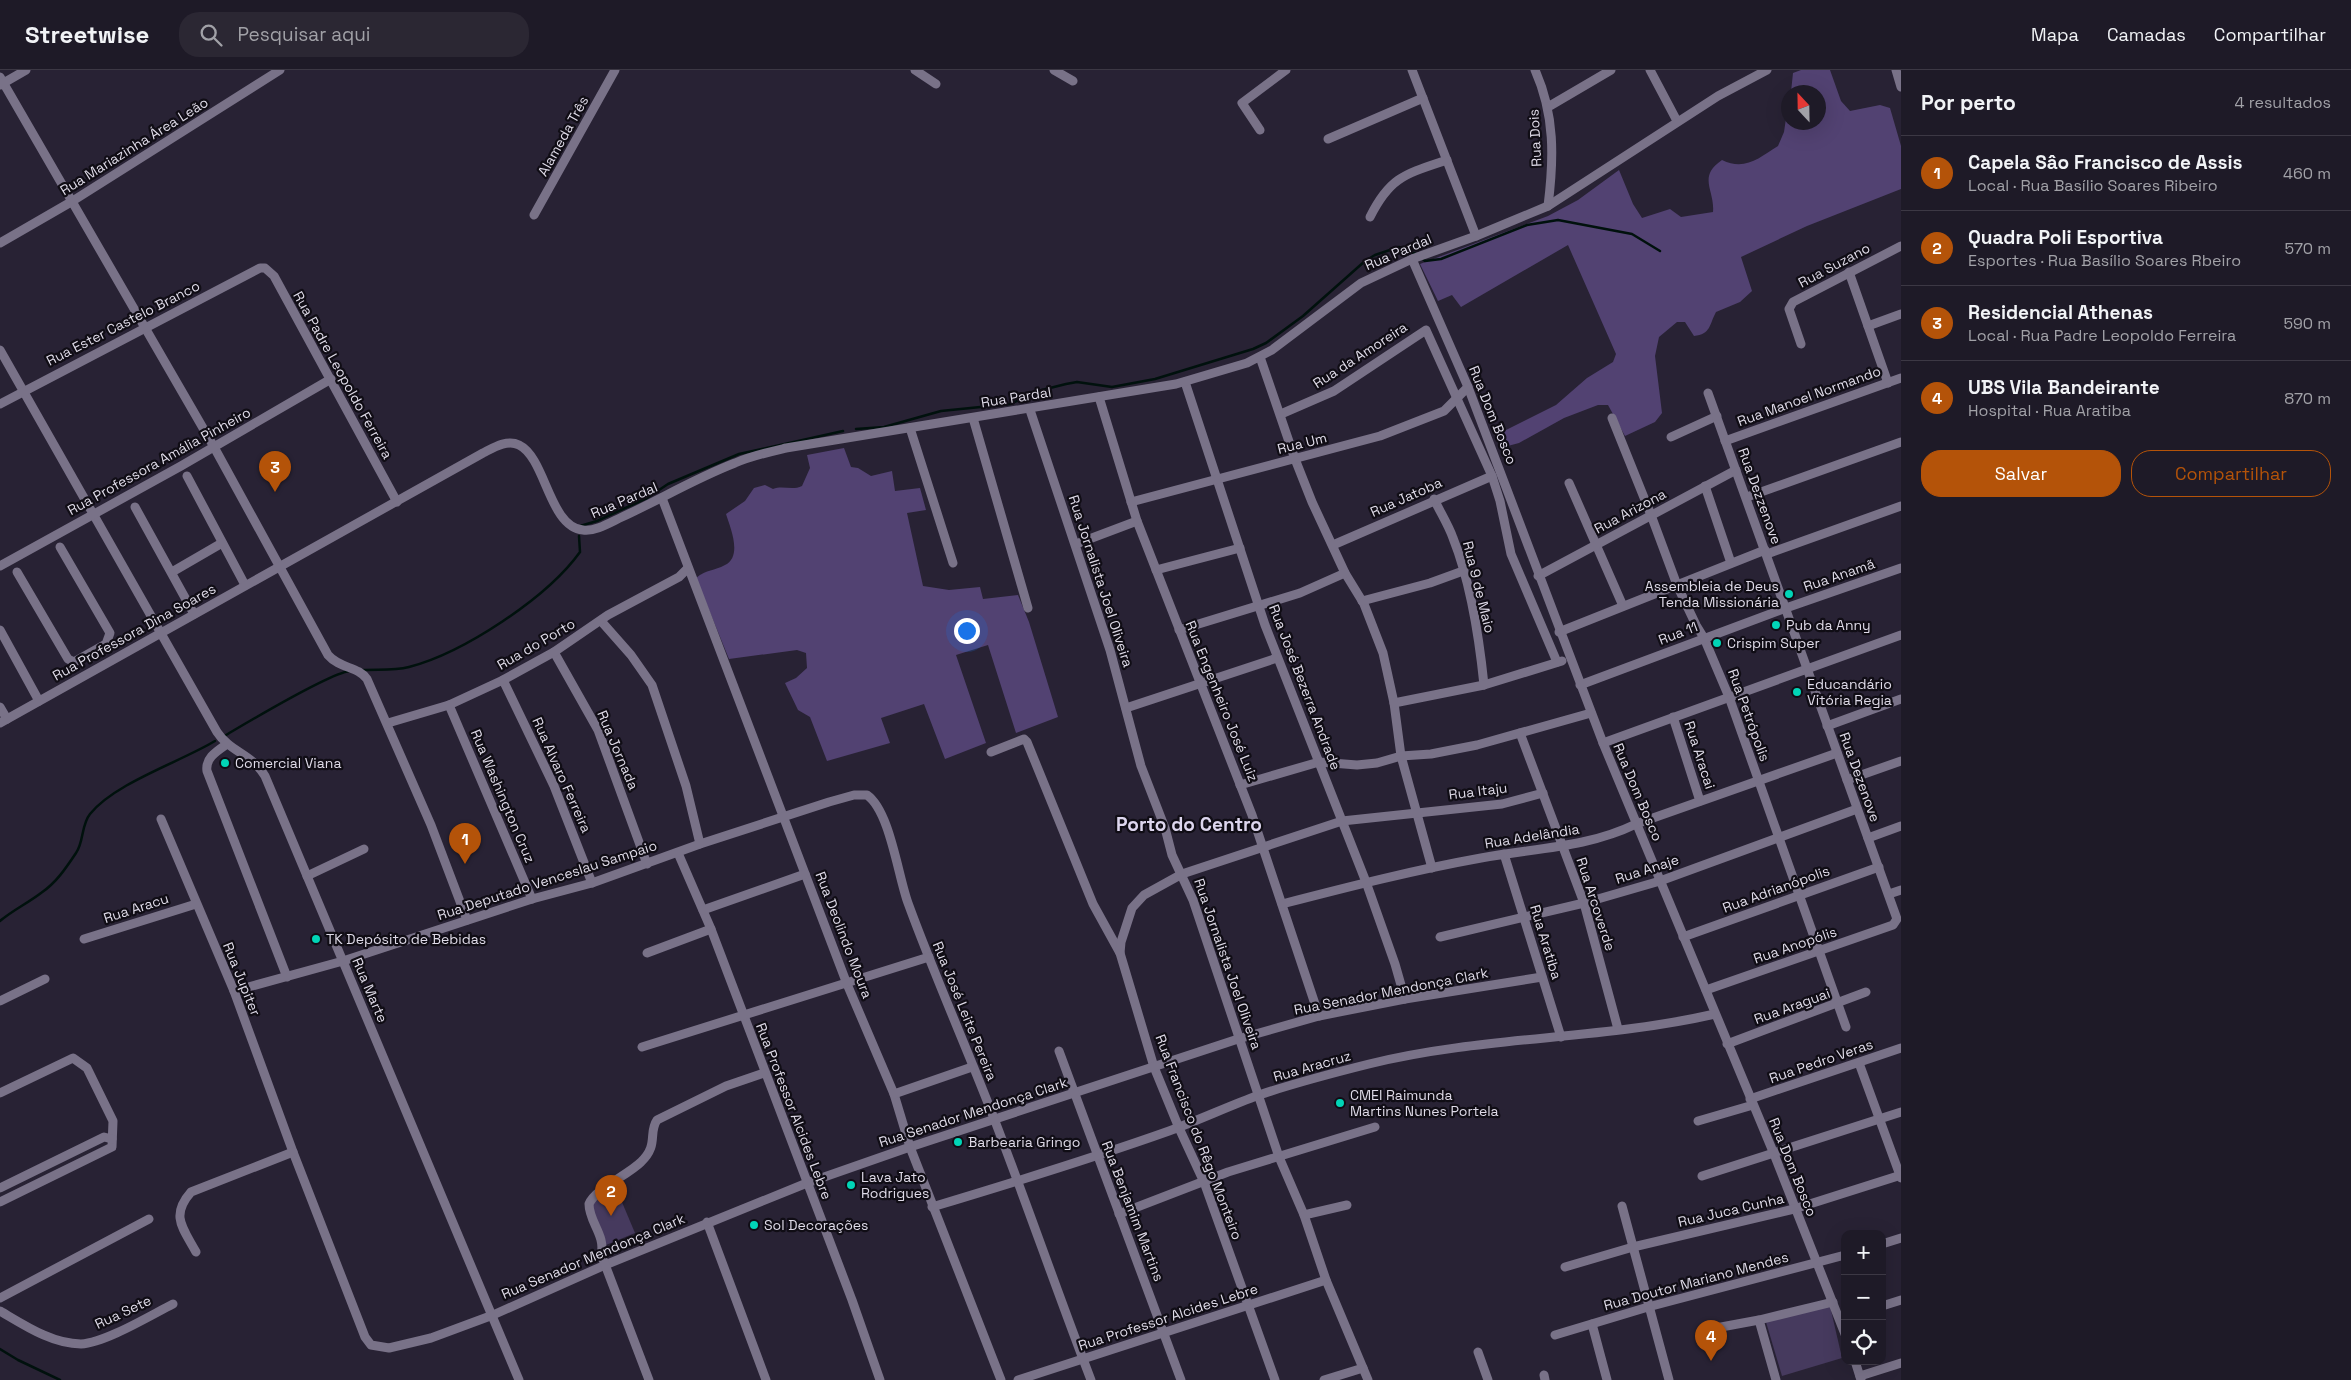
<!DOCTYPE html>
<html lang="pt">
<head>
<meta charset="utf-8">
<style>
	:root { --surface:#1e1a27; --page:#2b2733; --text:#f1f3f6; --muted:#a1a1a7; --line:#3c3844; --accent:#b45309 }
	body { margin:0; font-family:"Space Grotesk",sans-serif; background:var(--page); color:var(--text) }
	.controls { position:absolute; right:15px; bottom:15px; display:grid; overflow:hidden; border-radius:10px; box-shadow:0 5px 20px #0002 }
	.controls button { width:45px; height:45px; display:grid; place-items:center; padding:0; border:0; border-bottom:1px solid var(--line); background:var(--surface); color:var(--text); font:25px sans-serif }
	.compass { position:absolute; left:1781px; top:15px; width:45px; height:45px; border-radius:50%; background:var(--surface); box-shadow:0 5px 20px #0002; rotate:338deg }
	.you { position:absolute; left:966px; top:560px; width:18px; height:18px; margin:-12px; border:4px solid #fff; border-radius:50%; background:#1a73e8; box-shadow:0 0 0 8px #1a73e833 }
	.badge { display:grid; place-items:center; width:32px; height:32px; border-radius:50%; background:var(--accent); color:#fff; font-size:16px; font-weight:700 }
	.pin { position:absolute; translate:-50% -41px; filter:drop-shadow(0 1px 2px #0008) }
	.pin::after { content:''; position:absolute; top:26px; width:18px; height:15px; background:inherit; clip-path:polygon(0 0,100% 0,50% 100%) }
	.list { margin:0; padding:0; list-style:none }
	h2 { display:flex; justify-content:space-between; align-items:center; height:65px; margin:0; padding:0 20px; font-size:21px }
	h2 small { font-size:16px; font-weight:400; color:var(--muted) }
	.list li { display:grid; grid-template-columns:32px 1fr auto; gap:15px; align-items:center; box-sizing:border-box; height:75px; padding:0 20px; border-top:1px solid var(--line) }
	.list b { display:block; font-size:19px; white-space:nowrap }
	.list p { margin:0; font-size:16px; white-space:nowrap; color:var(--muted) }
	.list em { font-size:16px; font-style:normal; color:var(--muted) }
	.actions { display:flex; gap:10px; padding:15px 20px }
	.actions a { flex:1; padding:11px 0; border:1px solid var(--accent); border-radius:20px; text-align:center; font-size:18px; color:var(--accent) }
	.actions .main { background:var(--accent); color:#fff }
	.icon { flex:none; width:28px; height:28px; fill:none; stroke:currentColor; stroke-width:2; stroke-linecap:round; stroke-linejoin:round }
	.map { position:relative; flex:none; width:1901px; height:1310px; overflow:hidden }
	header { display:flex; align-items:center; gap:30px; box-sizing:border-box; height:70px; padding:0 25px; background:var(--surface); border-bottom:1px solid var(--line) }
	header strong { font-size:24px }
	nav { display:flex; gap:28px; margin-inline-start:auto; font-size:18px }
	.search { width:350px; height:45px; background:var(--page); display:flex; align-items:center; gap:12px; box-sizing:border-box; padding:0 18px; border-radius:20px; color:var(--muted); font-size:19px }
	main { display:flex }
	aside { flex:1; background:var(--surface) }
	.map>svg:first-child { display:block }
	.green { fill:#463a5e }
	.forest { fill:#524272 }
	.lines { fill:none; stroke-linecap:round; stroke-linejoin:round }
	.stream { stroke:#00110d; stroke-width:2.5 }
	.minor { stroke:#797288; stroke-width:9 }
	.poi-dot { fill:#01d5b7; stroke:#100d15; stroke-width:2 }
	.labels { text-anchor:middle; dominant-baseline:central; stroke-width:4.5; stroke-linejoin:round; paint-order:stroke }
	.street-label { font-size:14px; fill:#dfdbe8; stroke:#100d15 }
	.poi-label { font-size:14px; fill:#dfdbe8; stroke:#100d15; text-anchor:start }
	.district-label { font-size:19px; font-weight:bold; fill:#ddd6ee; stroke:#100d15 }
</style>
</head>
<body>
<header>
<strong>Streetwise</strong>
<div class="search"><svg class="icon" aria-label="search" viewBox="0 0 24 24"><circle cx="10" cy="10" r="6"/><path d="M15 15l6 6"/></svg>Pesquisar aqui</div>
<nav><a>Mapa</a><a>Camadas</a><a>Compartilhar</a></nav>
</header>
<main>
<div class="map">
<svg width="1901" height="1310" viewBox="0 0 1901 1310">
	<rect width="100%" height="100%" fill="#282234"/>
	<!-- green -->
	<g class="green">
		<polygon points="616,1118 635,1163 606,1175 588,1130"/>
		<polygon points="1830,1236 1842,1288 1782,1306 1766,1252"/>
	</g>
	<!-- forest -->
	<g class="forest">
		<path d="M1801,0H1830L1841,31L1850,41L1880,35L1890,38L1901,76V119L1807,156L1741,187L1752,221L1740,232L1716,242C1709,255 1711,264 1694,266L1685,252H1677L1659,267L1655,286L1662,343L1655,352L1625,366L1608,335H1598L1564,348L1519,373L1504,377L1499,367L1502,362L1556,335L1587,308L1613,292L1616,284L1568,175L1461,237L1452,225L1438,231L1420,194L1548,146L1578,130L1619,100L1633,134L1642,148L1670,139L1681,147L1713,142C1715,120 1697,107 1722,90C1745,101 1759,88 1778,76L1784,62L1788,35V52H1818V22H1791L1793,3Z"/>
		<path d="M844,378L851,397L858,398L871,406L892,401L895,421L920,418L926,440L907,443L923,516L949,520L980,517L983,529L1018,525L1029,552L1058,647L1016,663L988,575L956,585L986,673L945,689L924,634L881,648L890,673L827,691L810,647L798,640L785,613L796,608L807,598L806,583L797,580L729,589L696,508C707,499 714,501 725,495C743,486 730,457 726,444L745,431L754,418L765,415L773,419C783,415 792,421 802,416L810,398L807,385Z"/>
	</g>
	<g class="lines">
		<!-- stream -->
		<g class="stream">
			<polyline points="1421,187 1425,191 1441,189 1527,155 1558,150 1632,164 1660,181"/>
			<polyline points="856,359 884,357 941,341 1010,334 1042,320 1066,314 1077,312 1112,317 1155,309 1253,279 1266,273 1303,246 1365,191 1375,185 1399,177 1416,184"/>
			<polyline points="580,456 597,451 647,428 668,414 739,384 843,361"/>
			<path d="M363,600C378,599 393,601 409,597C463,583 547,528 580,482L579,466"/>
			<path d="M226,665C248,652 330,603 350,601"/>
			<path d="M0,851C13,840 28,833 41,823C56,813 66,798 76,783C84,772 81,755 90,744C115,713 180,692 215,671"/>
			<polyline points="0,1279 18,1290 60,1310"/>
		</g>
		<!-- minor -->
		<g class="minor">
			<polyline points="915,0 936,14"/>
			<polyline points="1054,0 1073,11"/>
			<polyline points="1412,0 1476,166"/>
			<path d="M1535,0C1555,45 1554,88 1548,136"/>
			<polyline points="1650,0 1677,51"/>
			<polyline points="1896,0 1901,17"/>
			<path d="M0,7L214,377L328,585C340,599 358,596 367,609L431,755L467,850"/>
			<polyline points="0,15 26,0"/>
			<polyline points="1548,37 1611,0"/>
			<polyline points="1260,60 1242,33 1286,0"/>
			<polyline points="1328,69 1423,28"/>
			<polyline points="534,145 615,0"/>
			<path d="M1370,147C1390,107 1405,104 1447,90"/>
			<polyline points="0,173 71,132 280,0"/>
			<polyline points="1412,189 1468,317 1603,673 1774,1084 1845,1264"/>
			<polyline points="1849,202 1888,313"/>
			<polyline points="1868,256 1901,244"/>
			<polyline points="1801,274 1789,239 1793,232 1901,176"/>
			<path d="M0,280L217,662C230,682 252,684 265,706L519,1310"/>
			<polyline points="1260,287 1295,389 1312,432 1345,503 1364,534 1383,583 1394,633 1401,686 1432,798"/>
			<polyline points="1185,312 1265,555 1366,812 1395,894 1405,929"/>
			<polyline points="1099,327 1137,451 1252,745 1319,946"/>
			<polyline points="0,334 260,198 265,198 274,206 397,432"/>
			<polyline points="1030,340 1110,580 1141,696 1165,758 1172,785 1193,830 1279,1087 1304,1145 1326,1210 1368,1310"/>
			<polyline points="1281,344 1334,321 1426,260 1492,406 1500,431 1511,484 1557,592"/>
			<polyline points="973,348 1028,538"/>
			<polyline points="1612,348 1651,445 1677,515 1696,555 1704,568 1729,627 1846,957"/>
			<polyline points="910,358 953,493"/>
			<polyline points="1671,367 1717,346"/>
			<polyline points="1725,371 1901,308"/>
			<polyline points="187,406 245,515"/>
			<polyline points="1569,413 1623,536"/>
			<polyline points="1705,416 1731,493"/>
			<polyline points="1747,427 1901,372"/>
			<polyline points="662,428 847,914 894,1024 910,1077 1001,1310"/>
			<path d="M1434,429C1440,442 1448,454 1453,468C1471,513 1479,566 1484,615"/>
			<polyline points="1131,432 1380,366 1444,341 1468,317"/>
			<polyline points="135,437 194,544"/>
			<polyline points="1076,474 1137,451"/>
			<polyline points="1333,475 1492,406"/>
			<polyline points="1767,484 1901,436"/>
			<polyline points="0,496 181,396 331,309"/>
			<polyline points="1156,500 1240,478"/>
			<polyline points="17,502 68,589 74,592 106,574 110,563 60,477"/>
			<polyline points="172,502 222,473"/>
			<polyline points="1538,506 1736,400"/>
			<polyline points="1362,531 1430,513 1463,501"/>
			<polyline points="601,551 631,585 652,615 686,716 700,774"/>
			<polyline points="0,560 39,631"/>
			<polyline points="1179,560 1300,523 1345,503"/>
			<polyline points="1559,562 1765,480"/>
			<polyline points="554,582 598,660 647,794"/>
			<polyline points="503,610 554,716 592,813"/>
			<polyline points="1580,615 1786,538 1901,498"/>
			<polyline points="1394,633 1484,615 1562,591"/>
			<polyline points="449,635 532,829"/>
			<polyline points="0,637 7,649"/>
			<polyline points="1126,638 1277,588"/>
			<polyline points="1673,647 1700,731"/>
			<path d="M0,653L483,383C493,378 507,369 519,375C546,388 549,457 583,460C595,462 611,452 622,447C659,430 696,408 735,393C751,386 769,382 786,378L1176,314L1247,293L1272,280L1361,213L1412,189L1476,166L1548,136L1718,26L1767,0"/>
			<polyline points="388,653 449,635 503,610 554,582 608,545 679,507 688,498"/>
			<polyline points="1827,656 1901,629"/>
			<polyline points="1520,663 1584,833 1618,959"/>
			<polyline points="1603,673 1901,565"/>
			<path d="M227,674C217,681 205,688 207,701L287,907"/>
			<polyline points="991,682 1024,669 1027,672 1093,834 1120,883 1154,997 1179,1058 1204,1112 1275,1310"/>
			<polyline points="1847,710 1901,691"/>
			<polyline points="1240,715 1319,692 1357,695 1377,693 1401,686 1431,684 1477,675 1591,643"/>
			<polyline points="161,749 234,921 293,1082 365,1267 371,1275 389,1278 431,1268 493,1245 605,1195 807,1113 910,1077 1238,969 1319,946 1405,929 1542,907"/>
			<polyline points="1868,768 1901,756"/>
			<polyline points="678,783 711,859 852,1230 880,1310"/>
			<polyline points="1504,784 1561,967"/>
			<polyline points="307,806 364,779"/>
			<polyline points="1889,824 1901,820"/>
			<path d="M1282,834C1348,817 1414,800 1481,788C1534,778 1587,778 1636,754L1837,683"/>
			<polyline points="703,840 805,804"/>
			<polyline points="1440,867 1584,833 1660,811 1857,739"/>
			<polyline points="1683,867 1879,797"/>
			<polyline points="84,869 196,834"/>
			<polyline points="647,883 711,859"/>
			<polyline points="1120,883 1121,872 1132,838 1144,825 1182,804 1342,751 1502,734 1543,723"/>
			<polyline points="1706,920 1893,855 1897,849 1708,323"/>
			<path d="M234,921L343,891L532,829L592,813L700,774L829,732L854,725H867C890,741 898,806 908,833C935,907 967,978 995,1051C1028,1137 1058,1224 1091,1310"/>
			<polyline points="0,931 45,909"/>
			<polyline points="1727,974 1866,922"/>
			<polyline points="642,977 929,887"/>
			<polyline points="1059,981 1181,1310"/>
			<polyline points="1859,993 1901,1108"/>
			<polyline points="0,1023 73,988 87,998 113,1051 112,1077 0,1132"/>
			<polyline points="894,1024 972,997"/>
			<polyline points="1750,1029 1901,978"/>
			<polyline points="1698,1051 1753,1035"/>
			<polyline points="1702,1106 1901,1042"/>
			<polyline points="0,1118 104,1067 112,1069"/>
			<polyline points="1622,1136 1669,1310"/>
			<path d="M932,1137C1012,1113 1090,1089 1169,1061C1199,1050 1229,1036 1259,1025C1295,1013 1333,1003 1369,994C1482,966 1601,970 1715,944"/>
			<polyline points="1119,1144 1228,1102 1375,1057"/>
			<polyline points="1304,1145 1347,1135"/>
			<polyline points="707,1152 766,1310"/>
			<polyline points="1882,1174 1901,1168"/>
			<path d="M196,1182C183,1158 170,1146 191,1122L293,1082"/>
			<polyline points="1565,1197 1633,1177 1794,1139 1901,1105"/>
			<polyline points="0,1228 149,1149"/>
			<polyline points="1882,1236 1901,1230"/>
			<path d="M0,1241C24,1255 52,1274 81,1274C105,1273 151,1245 173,1234"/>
			<polyline points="1759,1250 1776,1310"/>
			<polyline points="1592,1254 1607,1310"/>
			<polyline points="1705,1260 1759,1250 1833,1232"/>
			<polyline points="1555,1265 1648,1237 1845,1185"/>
			<polyline points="1478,1282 1488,1310"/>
			<polyline points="1855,1291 1861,1310"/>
			<polyline points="1544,1305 1545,1310"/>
			<polyline points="1860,1306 1901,1293"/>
			<path d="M649,1310L601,1184C606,1166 589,1152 589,1134C595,1119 628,1105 641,1092C659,1075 648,1063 657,1050L726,1016L764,1003"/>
			<polyline points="1018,1310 1326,1210"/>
			<polyline points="1324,1310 1363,1298"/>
		</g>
	</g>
	<!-- markers -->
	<g class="poi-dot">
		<circle cx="1789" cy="524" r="5"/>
		<circle cx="1776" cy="555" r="5"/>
		<circle cx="1717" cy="573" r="5"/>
		<circle cx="1797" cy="622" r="5"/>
		<circle cx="225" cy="693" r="5"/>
		<circle cx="316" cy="869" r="5"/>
		<circle cx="1340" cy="1033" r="5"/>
		<circle cx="958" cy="1072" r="5"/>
		<circle cx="851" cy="1115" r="5"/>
		<circle cx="754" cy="1155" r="5"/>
	</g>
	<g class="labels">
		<!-- street labels -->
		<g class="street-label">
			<text transform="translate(563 66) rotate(-61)">Alameda Três</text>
			<text transform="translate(1535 68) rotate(-93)">Rua Dois</text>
			<text transform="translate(134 76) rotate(-32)">Rua Mariazinha Área Leão</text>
			<text transform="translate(1398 182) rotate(-23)">Rua Pardal</text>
			<text transform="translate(1834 195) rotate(-28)">Rua Suzano</text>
			<text transform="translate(123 253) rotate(-27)">Rua Ester Castelo Branco</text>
			<text transform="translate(1360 285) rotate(-33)">Rua da Amoreira</text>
			<text transform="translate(343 305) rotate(61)">Rua Padre Leopoldo Ferreira</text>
			<text transform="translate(1809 326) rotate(-20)">Rua Manoel Normando</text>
			<text transform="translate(1016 327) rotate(-9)">Rua Pardal</text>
			<text transform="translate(1493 345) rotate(68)">Rua Dom Bosco</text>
			<text transform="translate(1302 373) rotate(-14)">Rua Um</text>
			<text transform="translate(159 391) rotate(-29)">Rua Professora Amália Pinheiro</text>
			<text transform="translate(1760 426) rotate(70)">Rua Dezzenove</text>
			<text transform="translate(1406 427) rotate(-24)">Rua Jatoba</text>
			<text transform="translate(624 430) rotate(-23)">Rua Pardal</text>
			<text transform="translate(1630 441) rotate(-28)">Rua Arizona</text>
			<text transform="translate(1839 505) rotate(-19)">Rua Anamã</text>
			<text transform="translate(1101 511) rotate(72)">Rua Jornalista Joel Oliveira</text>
			<text transform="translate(1479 517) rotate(76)">Rua 9 de Maio</text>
			<text transform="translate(134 562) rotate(-29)">Rua Professora Dina Soares</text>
			<text transform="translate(1678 563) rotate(-21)">Rua 11</text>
			<text transform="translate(536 574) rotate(-30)">Rua do Porto</text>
			<text transform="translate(1305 617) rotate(69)">Rua José Bezerra Andrade</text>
			<text transform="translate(1222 631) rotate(68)">Rua Engenheiro José Luiz</text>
			<text transform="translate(1749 645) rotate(70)">Rua Petrópolis</text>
			<text transform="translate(618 680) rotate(67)">Rua Jornada</text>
			<text transform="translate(1700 685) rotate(72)">Rua Aracai</text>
			<text transform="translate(562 705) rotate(66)">Rua Alvaro Ferreira</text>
			<text transform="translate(1860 707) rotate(70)">Rua Dezenove</text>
			<text transform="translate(1478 721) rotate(-7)">Rua Itaju</text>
			<text transform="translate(1638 722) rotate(67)">Rua Dom Bosco</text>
			<text transform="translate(503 726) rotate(67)">Rua Washington Cruz</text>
			<text transform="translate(1532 766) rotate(-9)">Rua Adelândia</text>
			<text transform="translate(1647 799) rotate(-18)">Rua Anaje</text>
			<text transform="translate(547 810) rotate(-18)">Rua Deputado Venceslau Sampaio</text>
			<text transform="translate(1776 819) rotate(-20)">Rua Adrianópolis</text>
			<text transform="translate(1596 834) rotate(72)">Rua Arcoverde</text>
			<text transform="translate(136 838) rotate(-18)">Rua Aracu</text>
			<text transform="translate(844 865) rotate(69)">Rua Deolindo Moura</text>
			<text transform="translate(1546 872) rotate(73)">Rua Aratiba</text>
			<text transform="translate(1795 875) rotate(-19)">Rua Anopólis</text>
			<text transform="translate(1228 894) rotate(71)">Rua Jornalista Joel Oliveira</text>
			<text transform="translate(242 909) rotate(68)">Rua Jupiter</text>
			<text transform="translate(370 920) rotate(67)">Rua Marte</text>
			<text transform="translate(1391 921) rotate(-11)">Rua Senador Mendonça Clark</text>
			<text transform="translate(1792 936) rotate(-20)">Rua Araguai</text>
			<text transform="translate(965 941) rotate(68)">Rua José Leite Pereira</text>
			<text transform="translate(1821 991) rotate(-19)">Rua Pedro Veras</text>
			<text transform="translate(1312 996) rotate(-16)">Rua Aracruz</text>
			<text transform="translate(794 1041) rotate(69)">Rua Professor Alcides Lebre</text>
			<text transform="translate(973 1042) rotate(-18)">Rua Senador Mendonça Clark</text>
			<text transform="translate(1199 1067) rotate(69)">Rua Francisco do Rêgo Monteiro</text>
			<text transform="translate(1793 1097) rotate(68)">Rua Dom Bosco</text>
			<text transform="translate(1731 1140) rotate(-13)">Rua Juca Cunha</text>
			<text transform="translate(1133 1141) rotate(69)">Rua Benjamim Martins</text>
			<text transform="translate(593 1186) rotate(-23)">Rua Senador Mendonça Clark</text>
			<text transform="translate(1696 1211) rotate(-15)">Rua Doutor Mariano Mendes</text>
			<text transform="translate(123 1242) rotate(-25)">Rua Sete</text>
			<text transform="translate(1168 1247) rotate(-18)">Rua Professor Alcides Lebre</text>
		</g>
		<!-- poi labels -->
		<g class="poi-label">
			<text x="1779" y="516" text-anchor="end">Assembleia de Deus<tspan x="1779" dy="16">Tenda Missionária</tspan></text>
			<text x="1786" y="555">Pub da Anny</text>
			<text x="1727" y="573">Crispim Super</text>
			<text x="1807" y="614">Educandário<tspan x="1807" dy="16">Vitória Regia</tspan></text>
			<text x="235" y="693">Comercial Viana</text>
			<text x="326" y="869">TK Depósito de Bebidas</text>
			<text x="1350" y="1025">CMEI Raimunda<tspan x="1350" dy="16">Martins Nunes Portela</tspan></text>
			<text x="968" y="1072">Barbearia Gringo</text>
			<text x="861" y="1107">Lava Jato<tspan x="861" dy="16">Rodrigues</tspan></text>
			<text x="764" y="1155">Sol Decorações</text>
		</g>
		<!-- district labels -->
		<g class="district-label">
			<text x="1189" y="754">Porto do Centro</text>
		</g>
	</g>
</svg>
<div class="controls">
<button>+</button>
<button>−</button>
<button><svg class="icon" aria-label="locate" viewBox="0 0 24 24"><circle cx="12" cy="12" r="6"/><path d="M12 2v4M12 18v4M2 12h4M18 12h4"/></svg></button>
</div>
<svg class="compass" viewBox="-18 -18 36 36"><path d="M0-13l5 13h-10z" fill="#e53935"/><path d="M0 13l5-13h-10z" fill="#a1a1a7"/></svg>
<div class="you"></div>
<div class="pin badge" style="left:465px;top:794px">1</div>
<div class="pin badge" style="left:611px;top:1146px">2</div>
<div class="pin badge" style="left:275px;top:422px">3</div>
<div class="pin badge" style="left:1711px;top:1291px">4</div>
</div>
<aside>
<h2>Por perto<small>4 resultados</small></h2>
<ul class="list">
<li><span class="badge">1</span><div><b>Capela Sâo Francisco de Assis</b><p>Local · Rua Basílio Soares Ribeiro</p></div><em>460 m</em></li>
<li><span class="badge">2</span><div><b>Quadra Poli Esportiva</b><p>Esportes · Rua Basílio Soares Rbeiro</p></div><em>570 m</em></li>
<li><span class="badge">3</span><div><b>Residencial Athenas</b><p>Local · Rua Padre Leopoldo Ferreira</p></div><em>590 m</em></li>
<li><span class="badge">4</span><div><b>UBS Vila Bandeirante</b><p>Hospital · Rua Aratiba</p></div><em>870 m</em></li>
</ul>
<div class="actions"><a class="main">Salvar</a><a>Compartilhar</a></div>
</aside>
</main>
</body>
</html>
